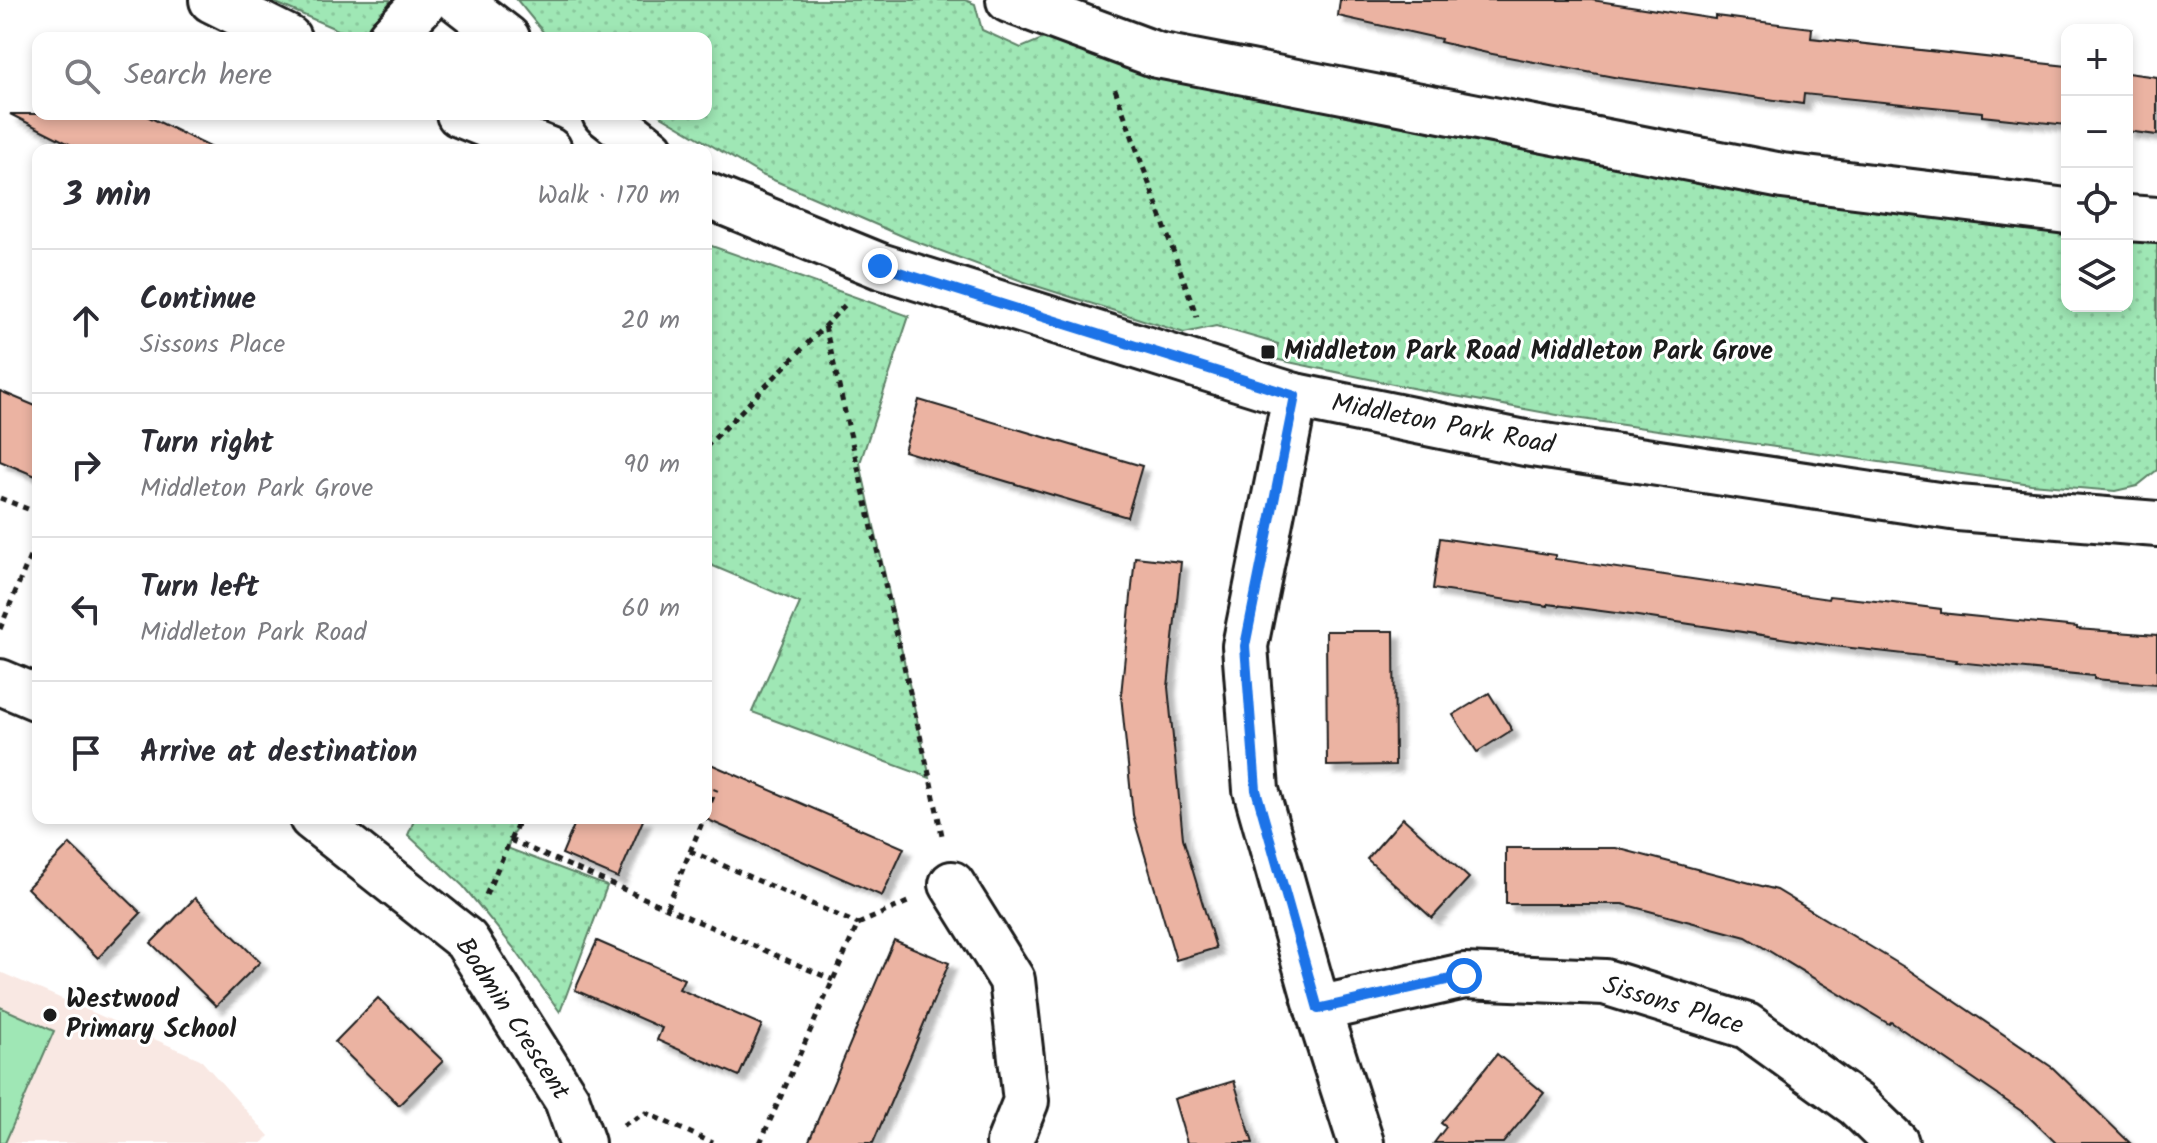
<!DOCTYPE html>
<html lang="en">
<head>
<meta charset="utf-8">
<style>
	:root { --surface:#fff; --page:#f2f2f3; --text:#2b2b33; --muted:#7c7c81; --line:#e1e1e2 }
	body { margin:0; font-family:Kalam,sans-serif; background:var(--page); color:var(--text) }
	.controls { position:absolute; right:24px; top:24px; display:grid; overflow:hidden; border-radius:16px; box-shadow:0 4px 12px #0003 }
	.controls button { width:72px; height:72px; display:grid; place-items:center; padding:0; border:0; border-bottom:2px solid var(--line); background:var(--surface); color:var(--text); font:40px sans-serif }
	.stop { position:absolute; width:24px; height:24px; margin:-18px; border:6px solid #1a73e8; border-radius:50%; background:#fff }
	.stop.end { background:#1a73e8; border-color:#fff; box-shadow:0 2px 8px #0008 }
	.list { margin:0; padding:0; list-style:none }
	h2 { display:flex; justify-content:space-between; align-items:center; height:104px; margin:0; padding:0 32px; font-size:34px }
	h2 small { font-size:26px; font-weight:400; color:var(--muted) }
	.list li { display:grid; grid-template-columns:52px 1fr auto; gap:24px; align-items:center; box-sizing:border-box; height:144px; padding:0 32px; border-top:2px solid var(--line) }
	.list b { display:block; font-size:30px; white-space:nowrap }
	.list p { margin:0; font-size:26px; white-space:nowrap; color:var(--muted) }
	.list em { font-size:26px; font-style:normal; color:var(--muted) }
	.icon { flex:none; width:44px; height:44px; fill:none; stroke:currentColor; stroke-width:2; stroke-linecap:round; stroke-linejoin:round }
	.map { position:relative; flex:none; width:2157px; height:1143px; overflow:hidden }
	.search { position:absolute; background:var(--surface); box-shadow:0 4px 12px #0003; left:32px; top:32px; width:680px; height:88px; display:flex; align-items:center; gap:20px; box-sizing:border-box; padding:0 28px; border-radius:16px; color:var(--muted); font-size:30px }
	.panel { position:absolute; background:var(--surface); box-shadow:0 4px 12px #0003; left:32px; top:144px; width:680px; height:680px; border-radius:16px }
	.map>svg:first-child { display:block }
	.built { fill:#f9e8e3 }
	.grass { fill:url(#grass-dots); stroke:#5e8268; stroke-width:2 }
	.garden { fill:#9fe7b5; stroke:#5e8268; stroke-width:2 }
	.building { fill:#ebb3a2; stroke:#1c1c1c; stroke-width:2; filter:url(#shadow) }
	.lines { fill:none; stroke-linecap:round; stroke-linejoin:round }
	.street-casing { stroke:#1c1c1c; stroke-width:50 }
	.secondary-casing { stroke:#1c1c1c; stroke-width:50 }
	.path { stroke:#1c1c1c; stroke-width:5; stroke-dasharray:6 6; stroke-linecap:butt }
	.street { stroke:#fff; stroke-width:44 }
	.secondary { stroke:#fff; stroke-width:44 }
	.route { stroke:#1a73e8; stroke-width:10 }
	.poi-dot { fill:#1c1c1c; stroke:#fff; stroke-width:3 }
	.labels { text-anchor:middle; dominant-baseline:central; stroke-width:6; stroke-linejoin:round; paint-order:stroke }
	.poi-label { font-size:26px; font-weight:bold; fill:#1c1c1c; stroke:#fff; text-anchor:start }
	.street-label { font-size:26px; fill:#1c1c1c; stroke:#fff }
</style>
</head>
<body>
<div class="map">
<svg width="2157" height="1143" viewBox="0 0 2157 1143">
	<defs>
		<pattern id="grass-dots" width="8" height="8" patternUnits="userSpaceOnUse" patternTransform="scale(2)"><rect width="8" height="8" fill="#9fe7b5"/><path d="M2 2h.1M6 6h.1" fill="none" stroke="#88c69b" stroke-width="1.8" stroke-linecap="round"/></pattern>
		<filter id="shadow"><feDropShadow dx="7" dy="7" stdDeviation="2" flood-color="#0004"/></filter>
	</defs>
	<rect width="100%" height="100%" fill="#fff"/>
	<filter id="ink" filterUnits="userSpaceOnUse"><feTurbulence type="fractalNoise" baseFrequency=".0125" numOctaves="2"/><feDisplacementMap in="SourceGraphic" scale="16" xChannelSelector="R" yChannelSelector="G"/><feConvolveMatrix kernelMatrix="1 2 1 2 8 2 1 2 1" color-interpolation-filters="sRGB"/></filter>
	<g filter="url(#ink)">
		<!-- built -->
		<polygon class="built" points="0,972 200,1059 269,1136 262,1143 0,1143"/>
		<!-- grass -->
		<g class="grass">
			<path d="M269,0H390C385,26 363,37 338,30Z"/>
			<polygon points="517,0 965,0 975,4 982,30 1021,48 1049,36 1344,112 1604,166 2067,227 2067,306 2127,306 2127,234 2157,238 2157,470 2137,486 2115,491 2031,484 1568,417 1412,388 1274,359 1278,344 1216,326 1184,333 1030,284 909,239 762,175 658,114 706,114 706,38 548,38"/>
			<polygon points="706,244 909,316 860,463 930,778 752,712 800,603 706,563"/>
			<polygon points="415,818 520,818 507,848 607,886 560,1012 513,947 463,886 408,835"/>
		</g>
		<!-- garden -->
		<polygon class="garden" points="0,1007 54,1031 5,1143 0,1143"/>
		<!-- building -->
		<g class="building">
			<polygon points="1340,0 1592,0 1715,19 1715,16 1812,28 1811,38 2067,66 2067,125 1982,116 1982,112 1804,94 1803,104 1619,78 1487,53 1440,42 1441,39 1338,16"/>
			<polygon points="2127,73 2157,77 2157,135 2127,131"/>
			<polygon points="10,114 143,114 216,150 81,150"/>
			<polygon points="0,391 38,407 38,477 0,461"/>
			<polygon points="919,400 1142,466 1127,517 904,451"/>
			<polygon points="1440,538 1555,555 1555,559 1828,599 1829,596 1885,602 1941,609 1941,613 2077,627 2077,629 2157,635 2157,684 2094,679 2094,676 1956,662 1957,660 1834,646 1631,615 1548,604 1548,606 1433,589"/>
			<polygon points="1135,557 1181,562 1168,687 1183,838 1216,948 1176,960 1133,815 1121,695"/>
			<polygon points="1326,631 1394,631 1395,765 1327,766"/>
			<polygon points="1489,693 1512,730 1477,752 1453,715"/>
			<polygon points="706,762 904,848 882,896 706,819"/>
			<polygon points="577,818 644,818 618,878 562,854"/>
			<polygon points="1403,818 1469,878 1432,918 1367,859"/>
			<polygon points="70,844 141,913 98,958 27,888"/>
			<polygon points="1506,848 1616,848 1777,890 1909,970 2053,1068 2130,1143 2056,1143 2027,1115 1891,1022 1889,1024 1746,937 1623,904 1506,904"/>
			<polygon points="195,898 260,962 216,1006 151,943"/>
			<polygon points="894,940 949,963 910,1057 873,1143 808,1143"/>
			<polygon points="597,941 684,979 679,989 762,1025 739,1076 657,1040 662,1028 575,990"/>
			<polygon points="378,998 443,1061 399,1105 335,1042"/>
			<polygon points="1497,1054 1544,1093 1503,1143 1434,1143 1446,1127 1441,1123"/>
			<polygon points="1234,1081 1253,1143 1187,1143 1174,1099"/>
		</g>
		<g class="lines">
			<defs>
				<g id="street">
					<polyline points="1009,0 1157,55 1782,176 2067,211"/>
					<polyline points="390,38 426,0"/>
					<polyline points="2127,218 2157,220"/>
					<polyline points="1295,396 1245,646 1256,790 1318,1009 1361,1143"/>
					<polyline points="0,682 38,698"/>
					<polyline points="312,818 466,940 567,1100 582,1143"/>
					<polyline points="952,884 1012,980 1026,1101 1009,1143"/>
					<polyline points="1318,1009 1464,976 1605,982 1747,1026 1857,1105 1896,1143"/>
				</g>
				<g id="secondary">
					<polyline points="212,0 288,38"/>
					<polyline points="458,0 507,38"/>
					<polyline points="459,114 549,150"/>
					<polyline points="605,114 651,150"/>
					<polyline points="706,195 880,266 1295,396 1525,443 1958,508 2157,524"/>
				</g>
			</defs>
			<!-- street casing -->
			<use href="#street" class="street-casing"/>
			<!-- secondary casing -->
			<use href="#secondary" class="secondary-casing"/>
			<!-- path -->
			<g class="path">
				<polyline points="1115,89 1197,317"/>
				<polyline points="825,326 930,778 943,840"/>
				<polyline points="706,447 848,302"/>
				<polyline points="0,498 38,513"/>
				<polyline points="0,629 38,537"/>
				<polyline points="706,813 716,789"/>
				<polyline points="510,840 833,980"/>
				<polyline points="690,851 858,924"/>
				<polyline points="486,895 520,818"/>
				<polyline points="667,907 704,818"/>
				<polyline points="623,1125 646,1113 713,1143"/>
				<polyline points="760,1143 858,924 910,901"/>
			</g>
			<!-- street -->
			<use href="#street" class="street"/>
			<!-- secondary -->
			<use href="#secondary" class="secondary"/>
		</g>
	</g>
	<g class="lines" filter="url(#ink)">
		<!-- route -->
		<polyline class="route" points="880,266 1295,396 1245,646 1256,790 1318,1009 1464,976"/>
	</g>
	<!-- markers -->
	<g class="poi-dot">
		<rect x="1260" y="344" width="16" height="16" rx="4"/>
		<circle cx="50" cy="1015" r="8"/>
	</g>
	<g class="labels">
		<!-- poi labels -->
		<g class="poi-label">
			<text x="1284" y="352">Middleton Park Road Middleton Park Grove</text>
			<text x="66" y="1000">Westwood<tspan x="66" dy="30">Primary School</tspan></text>
		</g>
		<!-- street labels -->
		<g class="street-label">
			<text transform="translate(1443 425) rotate(11)">Middleton Park Road</text>
			<text transform="translate(1673 1006) rotate(17)">Sissons Place</text>
			<text transform="translate(512 1019) rotate(57)">Bodmin Crescent</text>
		</g>
	</g>
</svg>
<div class="controls">
<button>+</button>
<button>−</button>
<button><svg class="icon" aria-label="locate" viewBox="0 0 24 24"><circle cx="12" cy="12" r="6"/><path d="M12 2v4M12 18v4M2 12h4M18 12h4"/></svg></button>
<button><svg class="icon" aria-label="layers" viewBox="0 0 24 24"><path d="M12 4l9 5-9 5-9-5zM3 14l9 5 9-5"/></svg></button>
</div>
<div class="stop" style="left:1464px;top:976px"></div>
<div class="stop end" style="left:880px;top:266px"></div>
<div class="search"><svg class="icon" aria-label="search" viewBox="0 0 24 24"><circle cx="10" cy="10" r="6"/><path d="M15 15l6 6"/></svg>Search here</div>
<section class="panel">
<h2>3 min<small>Walk · 170 m</small></h2>
<ul class="list">
<li><svg class="icon" aria-label="ahead" viewBox="0 0 24 24"><path d="M12 20V5M6 11l6-6 6 6"/></svg><div><b>Continue</b><p>Sissons Place</p></div><em>20 m</em></li>
<li><svg class="icon" aria-label="right" viewBox="0 0 24 24"><path d="M7 20v-9h11M14 6l5 5-5 5"/></svg><div><b>Turn right</b><p>Middleton Park Grove</p></div><em>90 m</em></li>
<li><svg class="icon" aria-label="left" viewBox="0 0 24 24"><path d="M17 20v-9H6M10 6l-5 5 5 5"/></svg><div><b>Turn left</b><p>Middleton Park Road</p></div><em>60 m</em></li>
<li><svg class="icon" aria-label="arrive" viewBox="0 0 24 24"><path d="M6 21V4h12l-3 4 3 4H6"/></svg><div><b>Arrive at destination</b></div></li>
</ul>
</section>
</div>
</body>
</html>
